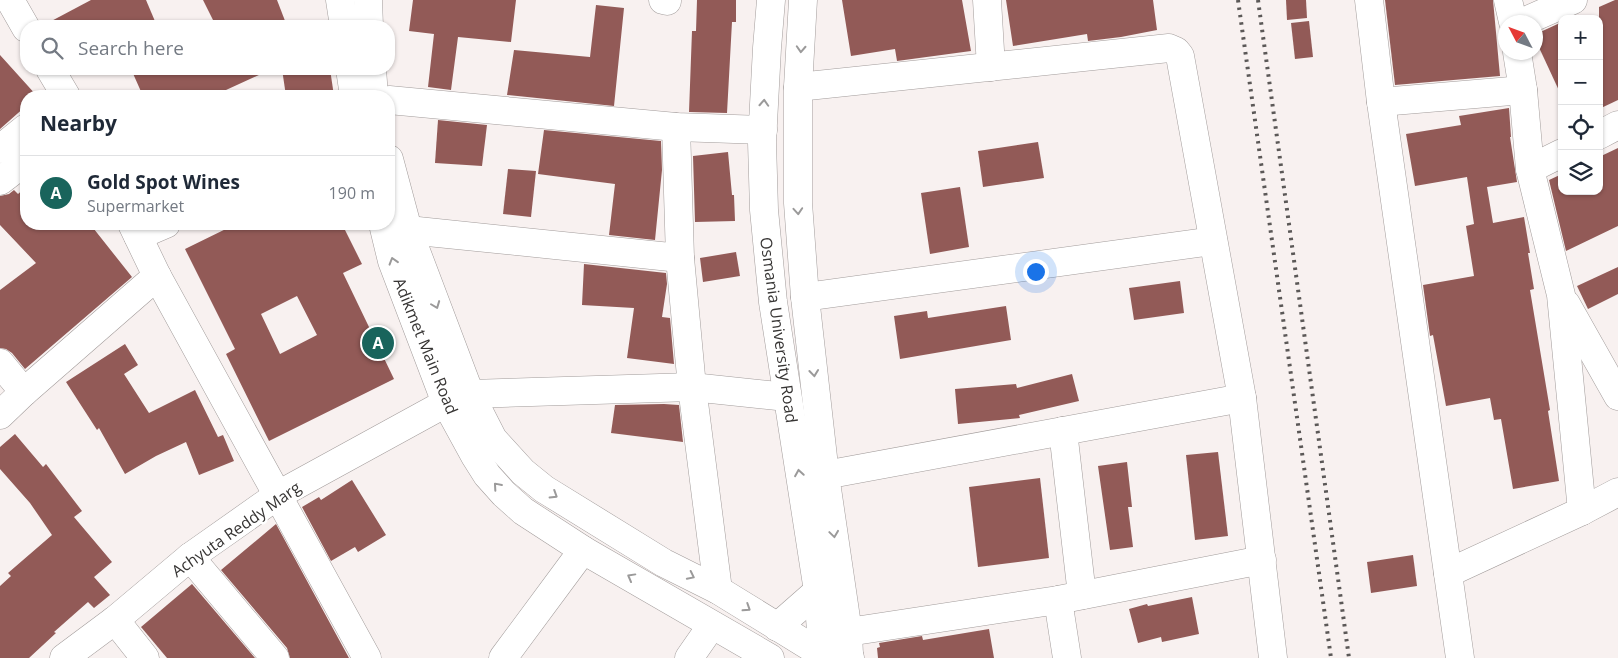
<!DOCTYPE html>
<html lang="en">
<head>
<meta charset="utf-8">
<style>
	:root { --surface:#fff; --page:#f6f6f7; --text:#1f2937; --muted:#747a83; --line:#e0e1e3; --accent:#19645c }
	body { margin:0; font-family:"Open Sans",sans-serif; background:var(--page); color:var(--text) }
	.controls { position:absolute; right:15px; top:15px; display:grid; overflow:hidden; border-radius:10px; box-shadow:0 1px 4px #0004 }
	.controls button { width:45px; height:45px; display:grid; place-items:center; padding:0; border:0; border-bottom:1px solid var(--line); background:var(--surface); color:var(--text); font:25px sans-serif }
	.compass { position:absolute; left:1498px; top:15px; width:45px; height:45px; border-radius:50%; background:var(--surface); box-shadow:0 1px 4px #0004; rotate:311deg }
	.you { position:absolute; left:1035px; top:271px; width:18px; height:18px; margin:-12px; border:4px solid #fff; border-radius:50%; background:#1a73e8; box-shadow:0 0 0 8px #1a73e833 }
	.badge { display:grid; place-items:center; width:32px; height:32px; border-radius:50%; background:var(--accent); color:#fff; font-size:16px; font-weight:700 }
	.pin { position:absolute; translate:-50% -50%; border:2px solid #fff; box-shadow:0 1px 5px #0006 }
	.list { margin:0; padding:0; list-style:none }
	h2 { display:flex; justify-content:space-between; align-items:center; height:65px; margin:0; padding:0 20px; font-size:21px }
	h2 small { font-size:16px; font-weight:400; color:var(--muted) }
	.list li { display:grid; grid-template-columns:32px 1fr auto; gap:15px; align-items:center; box-sizing:border-box; height:75px; padding:0 20px; border-top:1px solid var(--line) }
	.list b { display:block; font-size:19px; white-space:nowrap }
	.list p { margin:0; font-size:16px; white-space:nowrap; color:var(--muted) }
	.list em { font-size:16px; font-style:normal; color:var(--muted) }
	.icon { flex:none; width:28px; height:28px; fill:none; stroke:currentColor; stroke-width:2; stroke-linecap:round; stroke-linejoin:round }
	.map { position:relative; flex:none; width:1618px; height:658px; overflow:hidden }
	.search { position:absolute; background:var(--surface); box-shadow:0 1px 4px #0004; left:20px; top:20px; width:375px; height:55px; display:flex; align-items:center; gap:12px; box-sizing:border-box; padding:0 18px; border-radius:20px; color:var(--muted); font-size:19px }
	.panel { position:absolute; background:var(--surface); box-shadow:0 1px 4px #0004; left:20px; top:90px; width:375px; height:140px; border-radius:20px }
	.map>svg:first-child { display:block }
	.building { fill:#925a57; fill-rule:evenodd }
	.lines { fill:none; stroke-linecap:round; stroke-linejoin:round }
	.minor-casing { stroke:#a29c9b; stroke-width:29 }
	.tertiary-casing { stroke:#a29c9b; stroke-width:29 }
	.secondary-casing { stroke:#a29c9b; stroke-width:29 }
	.primary-casing { stroke:#a29c9b; stroke-width:29 }
	.minor { stroke:#fff; stroke-width:28 }
	.tertiary { stroke:#fff; stroke-width:28 }
	.secondary { stroke:#fff; stroke-width:28 }
	.primary { stroke:#fff; stroke-width:28 }
	.rail { stroke:#5b5857; stroke-width:4; stroke-dasharray:2.5 5; stroke-linecap:butt }
	.oneway { stroke:#9b9a9a }
	.labels { text-anchor:middle; dominant-baseline:central; stroke-width:5; stroke-linejoin:round; paint-order:stroke }
	.street-label { font-size:16px; fill:#373534; stroke:#fff }
</style>
</head>
<body>
<div class="map">
<svg width="1618" height="658" viewBox="0 0 1618 658">
	<rect width="100%" height="100%" fill="#f8f1f0"/>
	<!-- building -->
	<g class="building">
		<polygon points="91,0 146,0 157,26 42,26"/>
		<polygon points="203,0 277,0 287,26 216,26"/>
		<polygon points="413,0 516,0 511,42 458,37 451,90 428,87 434,34 409,31"/>
		<polygon points="697,0 736,0 736,22 732,22 727,113 689,112 692,31 696,31"/>
		<polygon points="842,0 962,0 971,51 897,61 895,49 851,56"/>
		<polygon points="1006,0 1153,0 1157,30 1121,37 1088,41 1087,34 1013,46"/>
		<polygon points="1286,0 1306,0 1307,18 1287,20"/>
		<polygon points="1385,0 1493,0 1500,76 1395,85"/>
		<polygon points="1615,0 1618,0 1618,100 1599,109 1599,7"/>
		<polygon points="596,5 624,8 614,106 507,95 514,50 590,57"/>
		<polygon points="1309,21 1313,57 1295,59 1291,23"/>
		<polygon points="1562,22 1562,97 1536,41 1536,34"/>
		<polygon points="0,55 37,96 26,96 26,106 0,129"/>
		<polygon points="131,69 272,69 226,90 229,96 143,96"/>
		<polygon points="282,69 330,69 334,96 286,96"/>
		<polygon points="1509,108 1511,137 1510,137 1517,182 1487,187 1493,223 1524,217 1530,253 1528,253 1534,289 1530,290 1550,410 1548,411 1559,481 1513,489 1501,419 1494,420 1490,398 1446,406 1433,335 1430,336 1423,285 1474,276 1466,226 1474,224 1467,177 1415,186 1406,134 1461,125 1459,116"/>
		<polygon points="438,120 487,125 482,166 435,163"/>
		<polygon points="544,130 661,141 662,170 655,240 609,235 615,184 538,174"/>
		<polygon points="1038,142 1044,178 983,187 978,151"/>
		<polygon points="1618,148 1618,226 1566,251 1549,180 1562,174 1562,191 1599,191 1599,157"/>
		<polygon points="728,152 732,195 734,195 735,221 695,222 693,156"/>
		<polygon points="508,169 536,171 531,217 503,214"/>
		<polygon points="26,187 26,224 90,224 132,277 25,369 12,353 6,349 0,348 0,290 36,263 0,225 0,196 9,194 14,190 18,194"/>
		<polygon points="960,187 969,247 930,254 921,193"/>
		<path d="M236,224H342L362,264L343,273L394,379L269,441L226,354L235,349L185,249ZM297,296L317,335L280,354L261,314Z"/>
		<polygon points="736,252 740,276 703,282 700,258"/>
		<polygon points="584,264 666,273 667,284 662,317 670,318 674,364 627,358 634,308 582,305"/>
		<polygon points="1618,267 1618,294 1588,309 1577,286"/>
		<polygon points="1180,281 1184,313 1134,320 1129,288"/>
		<polygon points="1006,306 1011,340 900,359 894,316 927,311 928,318"/>
		<polygon points="125,344 138,365 124,374 149,413 195,390 218,437 223,435 234,461 199,475 186,442 156,456 125,474 99,428 97,430 66,382"/>
		<polygon points="1072,374 1079,401 1019,415 1020,418 958,424 955,389 1016,384 1017,388"/>
		<polygon points="664,404 679,405 683,442 611,433 615,405"/>
		<polygon points="15,434 43,467 46,464 82,511 74,517 112,562 94,577 110,595 94,608 88,602 54,632 56,633 29,658 0,658 0,586 11,576 8,573 52,535 30,503 0,469 0,447"/>
		<polygon points="1218,452 1228,536 1195,540 1186,455"/>
		<polygon points="1127,462 1132,507 1128,507 1133,547 1110,550 1098,466"/>
		<polygon points="1040,478 1049,558 978,567 969,487"/>
		<polygon points="352,480 386,535 358,552 355,547 331,561 302,507 319,497 321,500"/>
		<polygon points="276,524 349,658 290,658 287,648 221,570"/>
		<polygon points="1413,555 1417,586 1371,593 1367,562"/>
		<polygon points="192,584 255,658 167,658 141,627"/>
		<polygon points="1192,597 1199,634 1162,642 1161,637 1138,643 1129,609 1147,604 1148,606"/>
		<polygon points="989,629 994,658 878,658 877,648 880,647 879,643 922,636 923,640"/>
	</g>
	<g class="lines">
		<defs>
			<g id="minor">
				<polyline points="10,0 26,28"/>
				<polyline points="663,0 667,1"/>
				<polyline points="987,0 991,67"/>
				<polyline points="1369,0 1381,102 1460,658"/>
				<polyline points="1508,0 1513,22"/>
				<polyline points="1523,22 1573,0"/>
				<polyline points="1517,52 1523,90 1530,169 1561,295 1582,511"/>
				<polyline points="50,69 66,96"/>
				<polyline points="798,87 1169,48 1176,51 1180,56 1242,398 1273,658"/>
				<polyline points="389,100 676,127 763,130"/>
				<polyline points="1381,102 1523,90"/>
				<polyline points="676,127 680,258 692,387 718,590"/>
				<polyline points="1599,135 1618,125"/>
				<polyline points="0,149 26,128"/>
				<polyline points="1530,169 1562,153"/>
				<polyline points="0,181 26,161"/>
				<polyline points="132,224 157,276 367,658"/>
				<polyline points="408,230 680,258"/>
				<polyline points="138,236 166,224"/>
				<polyline points="805,297 1213,241"/>
				<polyline points="1566,304 1618,396"/>
				<polyline points="0,363 24,392"/>
				<polyline points="470,394 692,387 787,397"/>
				<polyline points="0,415 24,392 157,276"/>
				<polyline points="1063,431 1082,595"/>
				<polyline points="825,475 1242,398"/>
				<polyline points="190,557 275,658"/>
				<polyline points="1448,573 1582,511 1618,492"/>
				<polyline points="1058,600 1067,658"/>
				<polyline points="115,620 145,658"/>
				<polyline points="825,634 848,632 1058,600 1262,560"/>
				<polyline points="503,658 583,550"/>
				<polyline points="689,658 712,625"/>
			</g>
			<polyline id="tertiary" points="64,658 115,620 190,557 278,495 446,403"/>
			<g id="secondary">
				<polyline points="771,0 767,48 762,142 764,210 773,302 818,591 823,658"/>
				<polyline points="803,0 798,87 798,203 805,297 825,475 848,632 849,655"/>
			</g>
			<g id="primary">
				<polyline points="340,0 344,26"/>
				<polyline points="368,0 369,26"/>
				<polyline points="350,69 354,96"/>
				<polyline points="372,69 374,96"/>
				<polyline points="389,159 408,230 470,394 493,439 523,472 544,489 664,563 718,590 822,654 849,655 850,658"/>
				<polyline points="383,224 392,261 446,403 475,456 487,475 504,494 523,511 583,550 770,658"/>
				<polyline points="777,627 818,591"/>
			</g>
		</defs>
		<!-- minor casing -->
		<use href="#minor" class="minor-casing"/>
		<!-- tertiary casing -->
		<use href="#tertiary" class="tertiary-casing"/>
		<!-- secondary casing -->
		<use href="#secondary" class="secondary-casing"/>
		<!-- primary casing -->
		<use href="#primary" class="primary-casing"/>
		<!-- minor -->
		<use href="#minor" class="minor"/>
		<!-- tertiary -->
		<use href="#tertiary" class="tertiary"/>
		<!-- secondary -->
		<use href="#secondary" class="secondary"/>
		<!-- primary -->
		<use href="#primary" class="primary"/>
		<!-- rail -->
		<g class="rail">
			<polyline points="1238,0 1331,658"/>
			<polyline points="1258,0 1349,658"/>
		</g>
	</g>
	<!-- one-way arrows -->
	<defs><path id="oneway-chevron" d="M-2-3.5L2.5 0L-2 3.5" fill="none" stroke-width="1.6" stroke-linecap="round" stroke-linejoin="round" transform="scale(1.25)"/></defs>
	<g class="oneway">
		<use href="#oneway-chevron" transform="translate(801 49) rotate(93)"/>
		<use href="#oneway-chevron" transform="translate(764 103) rotate(-87)"/>
		<use href="#oneway-chevron" transform="translate(798 211) rotate(86)"/>
		<use href="#oneway-chevron" transform="translate(393 261) rotate(-107)"/>
		<use href="#oneway-chevron" transform="translate(436 305) rotate(69)"/>
		<use href="#oneway-chevron" transform="translate(814 373) rotate(84)"/>
		<use href="#oneway-chevron" transform="translate(799 473) rotate(-99)"/>
		<use href="#oneway-chevron" transform="translate(497 486) rotate(-131)"/>
		<use href="#oneway-chevron" transform="translate(554 495) rotate(32)"/>
		<use href="#oneway-chevron" transform="translate(834 534) rotate(82)"/>
		<use href="#oneway-chevron" transform="translate(691 576) rotate(26)"/>
		<use href="#oneway-chevron" transform="translate(631 577) rotate(-151)"/>
		<use href="#oneway-chevron" transform="translate(747 608) rotate(33)"/>
	</g>
	<g class="labels">
		<!-- street labels -->
		<g class="street-label">
			<text transform="translate(779 330) rotate(82)">Osmania University Road</text>
			<text transform="translate(426 346) rotate(68)">Adikmet Main Road</text>
			<text transform="translate(236 529) rotate(-35)">Achyuta Reddy Marg</text>
		</g>
	</g>
</svg>
<div class="controls">
<button>+</button>
<button>−</button>
<button><svg class="icon" aria-label="locate" viewBox="0 0 24 24"><circle cx="12" cy="12" r="6"/><path d="M12 2v4M12 18v4M2 12h4M18 12h4"/></svg></button>
<button><svg class="icon" aria-label="layers" viewBox="0 0 24 24"><path d="M12 4l9 5-9 5-9-5zM3 14l9 5 9-5"/></svg></button>
</div>
<svg class="compass" viewBox="-18 -18 36 36"><path d="M0-13l5 13h-10z" fill="#e53935"/><path d="M0 13l5-13h-10z" fill="#747a83"/></svg>
<div class="you"></div>
<div class="pin badge" style="left:378px;top:343px">A</div>
<div class="search"><svg class="icon" aria-label="search" viewBox="0 0 24 24"><circle cx="10" cy="10" r="6"/><path d="M15 15l6 6"/></svg>Search here</div>
<section class="panel">
<h2>Nearby<small></small></h2>
<ul class="list">
<li><span class="badge">A</span><div><b>Gold Spot Wines</b><p>Supermarket</p></div><em>190 m</em></li>
</ul>
</section>
</div>
</body>
</html>
